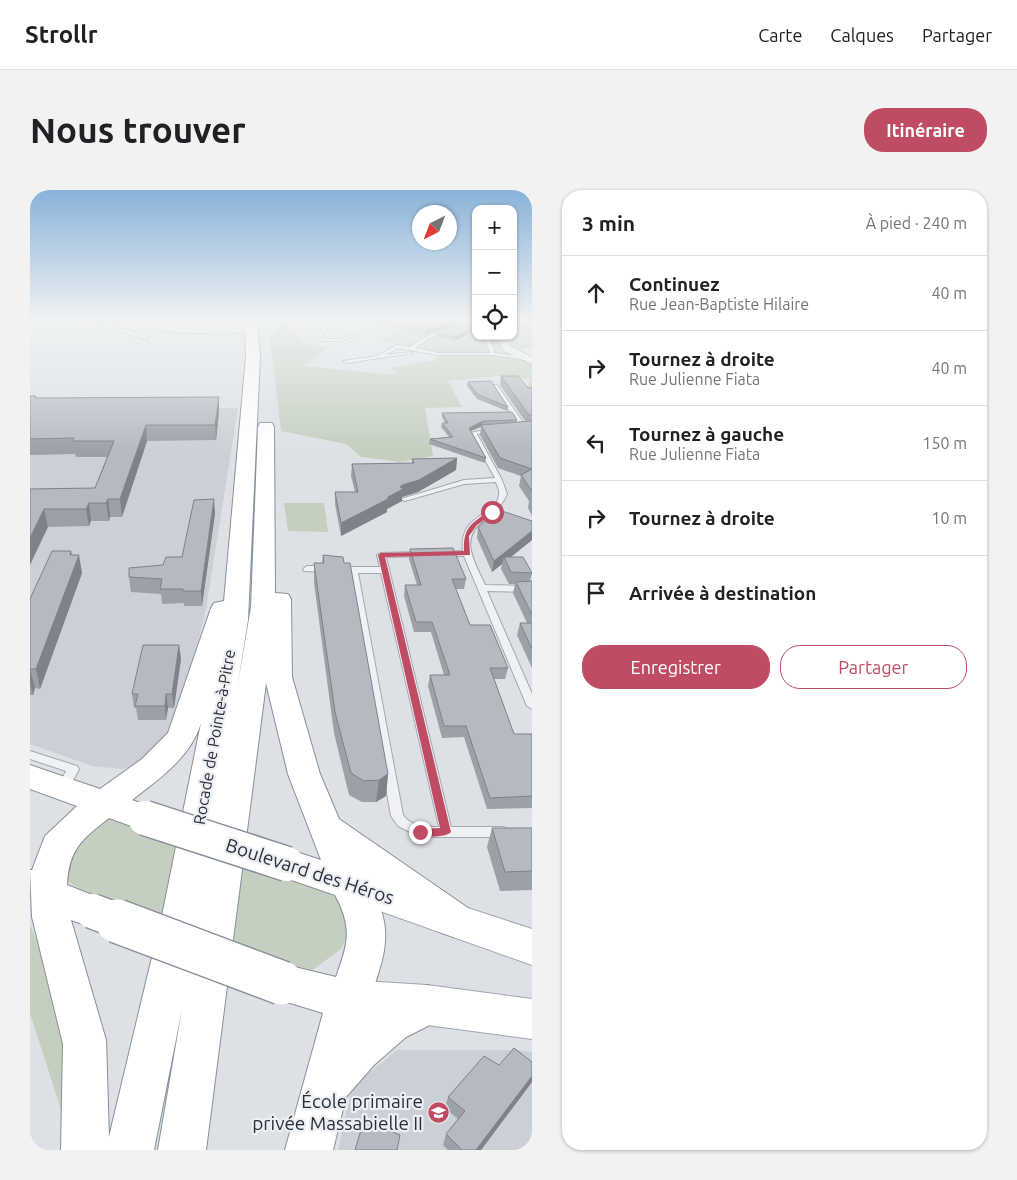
<!DOCTYPE html>
<html lang="fr">
<head>
<meta charset="utf-8">
<style>
	:root { --surface:#fff; --page:#f2f2f2; --text:#202124; --muted:#757577; --line:#e0e0e0; --accent:#c04c63 }
	body { margin:0; font-family:Ubuntu,sans-serif; background:var(--page); color:var(--text) }
	.controls { position:absolute; right:15px; top:15px; display:grid; overflow:hidden; border-radius:10px; box-shadow:0 1px 4px #0004 }
	.controls button { width:45px; height:45px; display:grid; place-items:center; padding:0; border:0; border-bottom:1px solid var(--line); background:var(--surface); color:var(--text); font:25px sans-serif }
	.compass { position:absolute; left:382px; top:15px; width:45px; height:45px; border-radius:50%; background:var(--surface); box-shadow:0 1px 4px #0004; rotate:222deg }
	.stop { position:absolute; width:15px; height:15px; margin:-11px; border:4px solid #c04c63; border-radius:50%; background:#fff }
	.stop.end { background:#c04c63; border-color:#fff; box-shadow:0 1px 5px #0008 }
	.list { margin:0; padding:0; list-style:none }
	h2 { display:flex; justify-content:space-between; align-items:center; height:65px; margin:0; padding:0 20px; font-size:21px }
	h2 small { font-size:16px; font-weight:400; color:var(--muted) }
	.list li { display:grid; grid-template-columns:32px 1fr auto; gap:15px; align-items:center; box-sizing:border-box; height:75px; padding:0 20px; border-top:1px solid var(--line) }
	.list b { display:block; font-size:19px; white-space:nowrap }
	.list p { margin:0; font-size:16px; white-space:nowrap; color:var(--muted) }
	.list em { font-size:16px; font-style:normal; color:var(--muted) }
	.actions { display:flex; gap:10px; padding:15px 20px }
	.actions a { flex:1; padding:11px 0; border:1px solid var(--accent); border-radius:20px; text-align:center; font-size:18px; color:var(--accent) }
	.actions .main { background:var(--accent); color:#fff }
	.icon { flex:none; width:28px; height:28px; fill:none; stroke:currentColor; stroke-width:2; stroke-linecap:round; stroke-linejoin:round }
	.map { position:relative; flex:none; width:502px; height:960px; overflow:hidden; border-radius:20px }
	header { display:flex; align-items:center; gap:30px; box-sizing:border-box; height:70px; padding:0 25px; background:var(--surface); border-bottom:1px solid var(--line) }
	header strong { font-size:24px }
	nav { display:flex; gap:28px; margin-inline-start:auto; font-size:18px }
	.intro { display:flex; align-items:center; justify-content:space-between; box-sizing:border-box; height:120px; padding:0 30px }
	h1 { margin:0; font-size:35px }
	.button { padding:12px 22px; border-radius:20px; background:var(--accent); color:#fff; font-size:18px; font-weight:700 }
	main { display:flex; gap:30px; padding:0 30px }
	aside { flex:1; background:var(--surface); border-radius:20px; box-shadow:0 1px 4px #0004 }
	.map>svg:first-child { display:block }
	.built { fill:#cbd0d6 }
	.green { fill:#c4cfbf }
	.lines { fill:none; stroke-linecap:round; stroke-linejoin:round }
	.service-casing { stroke:#a3a8ae; stroke-width:2 }
	.minor-casing { stroke:#a3a8ae; stroke-width:2 }
	.primary-casing { stroke:#9ea6b0; stroke-width:2 }
	.trunk-casing { stroke:#868f9b; stroke-width:2 }
	.service { fill:#eff1f4; fill-rule:evenodd }
	.minor { fill:#eff1f4; fill-rule:evenodd }
	.primary { fill:#fff; fill-rule:evenodd }
	.trunk { fill:#fff; fill-rule:evenodd }
	.trunk-bridge-far1-casing { stroke:#868f9b; stroke-width:37; stroke-linecap:butt }
	.trunk-bridge-casing { stroke:#868f9b; stroke-width:46; stroke-linecap:butt }
	.trunk-bridge-far1 { stroke:#fff; stroke-width:34 }
	.trunk-bridge { stroke:#fff; stroke-width:43 }
	.wall { fill:#9ca0a7 }
	.shaded-wall { fill:#7f8288 }
	.building { fill:#b5bac2; stroke:#7f8288 }
	.route { fill:#c04c63 }
	.labels { text-anchor:middle; dominant-baseline:central; stroke-width:4.5; stroke-linejoin:round; paint-order:stroke }
	.street-label { font-size:16px; fill:#28303a; stroke:#eceff3 }
	.near-street-label { font-size:19px; fill:#28303a; stroke:#eceff3 }
	.near-poi-label { font-size:19px; fill:#28303a; stroke:#eceff3; text-anchor:end }
</style>
</head>
<body>
<header>
<strong>Strollr</strong>
<nav><a>Carte</a><a>Calques</a><a>Partager</a></nav>
</header>
<div class="intro"><h1>Nous trouver</h1><a class="button">Itinéraire</a></div>
<main>
<div class="map">
<svg width="502" height="960" viewBox="0 0 502 960">
	<rect width="100%" height="100%" fill="#dde1e5"/>
	<!-- built -->
	<g class="built">
		<polygon points="208,218 176,419 148,534 105,575 92,579 62,576 0,554 0,219"/>
		<polygon points="367,860 487,860 502,862 502,960 308,960 322,897"/>
	</g>
	<!-- green -->
	<g class="green">
		<polygon points="388,129 446,129 446,146 483,146 483,129 502,129 502,158 467,161 502,174 502,206 495,202 500,189 468,186 418,191 432,217 395,218 403,266 370,272 331,267 316,254 251,241 240,149 256,131 273,153 299,157 274,176 367,185 361,178 405,170 410,163 350,150"/>
		<polygon points="254,313 294,313 298,342 258,341"/>
		<polygon points="81,628 152,652 133,731 59,704 38,692 34,678 60,633"/>
		<path d="M208,671C244,681 300,685 316,724C319,729 319,737 320,743L311,759L281,781L254,780L196,755Z"/>
		<polygon points="0,736 46,832 41,951 0,823"/>
	</g>
	<g class="lines">
		<defs>
			<g id="service">
				<polygon points="56,129 119,147 119,148 115,149 54,131"/>
				<polygon points="299,129 303,129 292,147 294,149 310,149 330,142 332,143 310,151 291,151 288,147"/>
				<path d="M438,133L446,134V136C423,135 403,144 385,158L408,163H460L454,146H458L465,163L500,168L502,171L463,165H408L368,158L355,165L381,162L383,163L316,173L313,171L347,166L367,155L380,157C397,144 416,136 438,133Z"/>
				<polygon points="463,195 467,195 497,238 496,239 492,239 462,196"/>
				<path d="M464,238L467,240L466,241L447,244L472,290L477,304C472,316 464,322 454,330C428,349 445,372 455,395L502,396V402L457,401L502,504V519L497,516L434,366H413L409,364L413,362L433,361C428,323 468,326 469,304C470,301 467,295 466,292L434,294L375,311L371,309L434,290L465,288L440,243Z"/>
				<path d="M391,362H394V366L356,367L421,637H473L477,639L479,642L477,645L473,647H390L368,636L361,626L319,383L314,380L318,377H350L347,365L351,363ZM328,383H351L409,637C395,637 382,637 373,625Z"/>
				<polygon points="277,376 296,376 300,379 296,382 274,381 273,379"/>
				<polygon points="0,561 47,576 49,579 37,602 33,603 29,602 27,599 36,581 0,569"/>
			</g>
			<g id="minor">
				<polygon points="51,129 59,129 67,138 59,140"/>
				<path d="M100,129H110L144,136L222,137L227,140L222,143C197,143 114,147 100,129Z"/>
				<polygon points="255,129 263,129 265,140 259,140"/>
				<polygon points="483,129 489,129 483,133"/>
				<polygon points="466,146 476,146 481,157 502,167 502,174 474,161"/>
			</g>
			<g id="primary">
				<polygon points="318,679 502,739 502,775 305,705 300,694 305,683"/>
				<polygon points="318,790 397,795 502,809 502,849 397,835 318,830 303,824 297,810 303,796"/>
			</g>
			<path id="trunk" d="M215,129H227L230,166L218,430L207,499L221,417L228,237L230,233H242L244,237L245,403L258,404L261,409L262,487L290,584L309,629L438,718L443,730L438,742L424,747L410,742L333,685C338,697 347,707 351,720C364,758 344,789 335,826L346,817L397,795L412,801L418,815L412,829L376,847L344,875L316,907L303,960H255L293,823L237,806L231,793L237,780L252,774L306,787C318,754 323,738 305,705L244,684L239,674L244,664L257,659L291,670L258,584L236,493L176,960H128L152,819L124,960H31L33,854L2,727L0,680H2L15,646L47,616L0,599V575L70,599L112,569L138,543L181,418L184,413L194,411L216,166ZM171,533L133,721L79,947L76,850L41,730L62,737L75,732L81,721L75,710L37,695C39,659 51,650 79,628L115,641L127,637L132,628L127,619L102,610C129,589 161,567 171,533Z"/>
		</defs>
		<!-- service casing -->
		<use href="#service" class="service-casing"/>
		<!-- minor casing -->
		<use href="#minor" class="minor-casing"/>
		<!-- primary casing -->
		<use href="#primary" class="primary-casing"/>
		<!-- trunk casing -->
		<use href="#trunk" class="trunk-casing"/>
		<!-- service -->
		<use href="#service" class="service"/>
		<!-- minor -->
		<use href="#minor" class="minor"/>
		<!-- primary -->
		<use href="#primary" class="primary"/>
		<!-- trunk -->
		<use href="#trunk" class="trunk"/>
		<defs>
			<g id="trunk-bridge-far1">
				<polyline points="115,628 257,674"/>
				<polyline points="62,721 91,732"/>
			</g>
			<polyline id="trunk-bridge" points="87,731 252,793"/>
		</defs>
		<!-- trunk-bridge-far1 casing -->
		<use href="#trunk-bridge-far1" class="trunk-bridge-far1-casing"/>
		<!-- trunk-bridge casing -->
		<use href="#trunk-bridge" class="trunk-bridge-casing"/>
		<!-- trunk-bridge-far1 -->
		<use href="#trunk-bridge-far1" class="trunk-bridge-far1"/>
		<!-- trunk-bridge -->
		<use href="#trunk-bridge" class="trunk-bridge"/>
	</g>
	<!-- wall -->
	<g class="wall">
		<polygon points="348,129 446,129 446,133 429,133 396,145 348,132"/>
		<polygon points="446,134 446,140 425,151 406,147 406,143"/>
		<polygon points="471,186 498,198 502,197 502,326 498,318 499,311 489,296 491,286 468,278 450,245 451,237 441,241 456,268 455,273 399,254 400,249 419,247 411,237 412,233 415,233 412,227 412,223 487,230 487,232 495,231 470,195"/>
		<polygon points="438,192 478,217 477,221 447,209 437,196"/>
		<polygon points="0,206 6,206 6,208 189,207 189,222 186,250 117,251 92,327 80,327 79,331 61,331 59,336 18,337 0,299 65,298 77,267 46,267 45,264 0,265"/>
		<polygon points="427,268 426,280 388,302 372,307 372,311 357,319 357,322 311,346 305,314 305,302 325,302 321,286 322,274 382,273 382,269"/>
		<polygon points="185,323 172,416 154,416 154,413 132,414 131,404 101,402 99,387 133,375 152,367"/>
		<polygon points="502,331 502,350 480,367 502,383 500,391 502,391 502,478 487,445 490,433 497,433 483,403 485,394 479,394 471,379 472,374 462,382 447,348 448,337"/>
		<polygon points="380,359 436,389 434,399 426,399 440,435 478,478 475,489 464,489 484,544 502,544 502,618 457,619 434,547 412,548 398,496 400,485 414,485 401,442 384,442 374,406 375,395 387,395 379,369"/>
		<polygon points="42,365 52,383 10,499 5,498 3,505 0,505 0,409"/>
		<polygon points="293,365 358,584 356,606 346,612 332,612 319,605 304,543 284,393 284,373 292,373"/>
		<polygon points="149,455 151,469 144,518 138,518 136,530 108,530 106,518 104,518 102,504"/>
		<polygon points="462,638 502,638 502,700 470,701 457,657"/>
		<polygon points="502,872 502,892 451,960 418,960 413,955 416,944 428,929 415,918 418,907 469,875"/>
	</g>
	<!-- shaded-wall -->
	<g class="shaded-wall">
		<polygon points="430,129 429,133 396,145 396,140"/>
		<polygon points="446,136 446,140 425,151 426,147"/>
		<polygon points="189,207 189,222 186,250 185,235"/>
		<polygon points="453,231 452,236 438,242 439,238"/>
		<polygon points="116,235 117,251 92,327 90,309"/>
		<polygon points="427,268 426,280 388,302 372,307 372,311 357,319 357,322 311,346 311,333 358,307 370,297 372,295"/>
		<polygon points="78,309 80,327 79,331 76,313"/>
		<polygon points="184,309 185,323 172,416 171,401"/>
		<polygon points="59,313 61,331 59,336 56,319"/>
		<polygon points="14,319 18,337 0,375 0,348"/>
		<polygon points="502,341 502,350 476,371 474,367 472,374 462,382 464,371"/>
		<polygon points="41,361 44,377 49,365 52,383 10,499 6,479"/>
		<polygon points="149,455 151,469 144,518 142,504"/>
		<polygon points="0,479 5,498 3,505 0,493"/>
		<polygon points="136,504 138,518 136,530 135,516"/>
		<polygon points="358,584 356,606 346,612 349,590"/>
		<polygon points="502,886 502,892 451,960 446,960"/>
	</g>
	<!-- building -->
	<g class="building">
		<polygon points="352,129 429,129 396,140"/>
		<polygon points="446,134 446,136 426,147 406,143 422,136"/>
		<polygon points="471,186 488,186 498,198 502,197 502,225 499,225"/>
		<polygon points="461,191 478,217 447,204 438,192"/>
		<polygon points="0,206 6,206 5,208 189,207 185,235 116,235 90,309 78,309 76,313 59,313 56,319 14,319 0,348 0,299 65,298 84,251 43,251 44,248 0,249"/>
		<polygon points="482,222 487,230 453,231 439,238 456,268 400,249 423,247 412,233 418,233 412,223"/>
		<polygon points="502,231 502,279 470,268 451,235"/>
		<polygon points="427,268 389,290 372,295 370,297 373,299 358,307 358,309 311,333 305,302 328,302 322,274 384,273 382,269"/>
		<polygon points="502,279 502,301 491,285"/>
		<polygon points="184,309 171,401 153,401 153,399 130,399 132,389 99,387 99,378 133,375 136,367 152,367 164,310"/>
		<polygon points="469,320 502,331 502,341 464,371 448,337"/>
		<polygon points="423,358 436,389 422,389 440,435 460,435 478,478 460,478 484,544 502,544 502,606 460,608 436,536 414,536 400,485 420,485 402,432 386,432 375,395 391,395 380,359"/>
		<polygon points="22,361 41,361 40,365 49,365 6,479 0,479 0,480 0,409"/>
		<polygon points="293,365 313,367 314,373 320,373 358,584 349,590 334,591 321,583 305,522 284,373 294,373"/>
		<polygon points="474,367 493,367 502,383 481,382"/>
		<polygon points="502,391 502,425 486,392"/>
		<polygon points="490,433 502,433 502,459"/>
		<polygon points="113,455 149,455 142,504 136,504 135,516 105,516 108,504 102,504"/>
		<polygon points="462,638 502,638 502,681 475,682"/>
		<polygon points="484,858 502,872 502,886 446,960 432,960 416,944 435,921 418,907 454,866 469,875"/>
		<polygon points="334,930 370,945 367,960 325,960"/>
	</g>
	<!-- sky -->
	<linearGradient id="sky" x2="0" y2="1"><stop stop-color="#89b2d9"/><stop offset="0.49" stop-color="#f0f2f3"/><stop offset="1" stop-color="#f0f2f3" stop-opacity="0"/></linearGradient>
	<rect width="502" height="263" fill="url(#sky)"/>
	<!-- route -->
	<path class="route" d="M460,321L465,322L447,335L439,346L440,365L355,367L421,642C416,648 390,648 384,642L386,639L410,638L348,365L351,363L434,361C433,338 441,333 460,321Z"/>
	<!-- icons -->
	<defs>
		<symbol id="school-disc" viewBox="-11 -11 22 22"><circle r="9.5" fill="#c04c63" stroke="#eceff3"/><path d="M0-5L7-2L0 1L-7-2ZM-4 1L0 2.5L4 1V4Q0 6-4 4Z" fill="#fff"/></symbol>
	</defs>
	<g fill-rule="evenodd">
		<use href="#school-disc" x="396" y="910" width="25" height="25"/>
	</g>
	<g class="labels">
		<!-- street labels -->
		<g class="street-label">
			<text transform="translate(184 547) rotate(-80)">Rocade de Pointe-à-Pitre</text>
		</g>
		<!-- near-street labels -->
		<g class="near-street-label">
			<text transform="translate(280 681) rotate(18)">Boulevard des Héros</text>
		</g>
		<!-- near-poi labels -->
		<g class="near-poi-label">
			<text x="393" y="911">École primaire<tspan x="393" dy="22">privée Massabielle II</tspan></text>
		</g>
	</g>
</svg>
<div class="controls">
<button>+</button>
<button>−</button>
<button><svg class="icon" aria-label="locate" viewBox="0 0 24 24"><circle cx="12" cy="12" r="6"/><path d="M12 2v4M12 18v4M2 12h4M18 12h4"/></svg></button>
</div>
<svg class="compass" viewBox="-18 -18 36 36"><path d="M0-13l5 13h-10z" fill="#e53935"/><path d="M0 13l5-13h-10z" fill="#757577"/></svg>
<div class="stop" style="left:462px;top:322px"></div>
<div class="stop end" style="left:390px;top:642px"></div>
</div>
<aside>
<h2>3 min<small>À pied · 240 m</small></h2>
<ul class="list">
<li><svg class="icon" aria-label="ahead" viewBox="0 0 24 24"><path d="M12 20V5M6 11l6-6 6 6"/></svg><div><b>Continuez</b><p>Rue Jean-Baptiste Hilaire</p></div><em>40 m</em></li>
<li><svg class="icon" aria-label="right" viewBox="0 0 24 24"><path d="M7 20v-9h11M14 6l5 5-5 5"/></svg><div><b>Tournez à droite</b><p>Rue Julienne Fiata</p></div><em>40 m</em></li>
<li><svg class="icon" aria-label="left" viewBox="0 0 24 24"><path d="M17 20v-9H6M10 6l-5 5 5 5"/></svg><div><b>Tournez à gauche</b><p>Rue Julienne Fiata</p></div><em>150 m</em></li>
<li><svg class="icon" aria-label="right" viewBox="0 0 24 24"><path d="M7 20v-9h11M14 6l5 5-5 5"/></svg><div><b>Tournez à droite</b></div><em>10 m</em></li>
<li><svg class="icon" aria-label="arrive" viewBox="0 0 24 24"><path d="M6 21V4h12l-3 4 3 4H6"/></svg><div><b>Arrivée à destination</b></div></li>
</ul>
<div class="actions"><a class="main">Enregistrer</a><a>Partager</a></div>
</aside>
</main>
</body>
</html>
